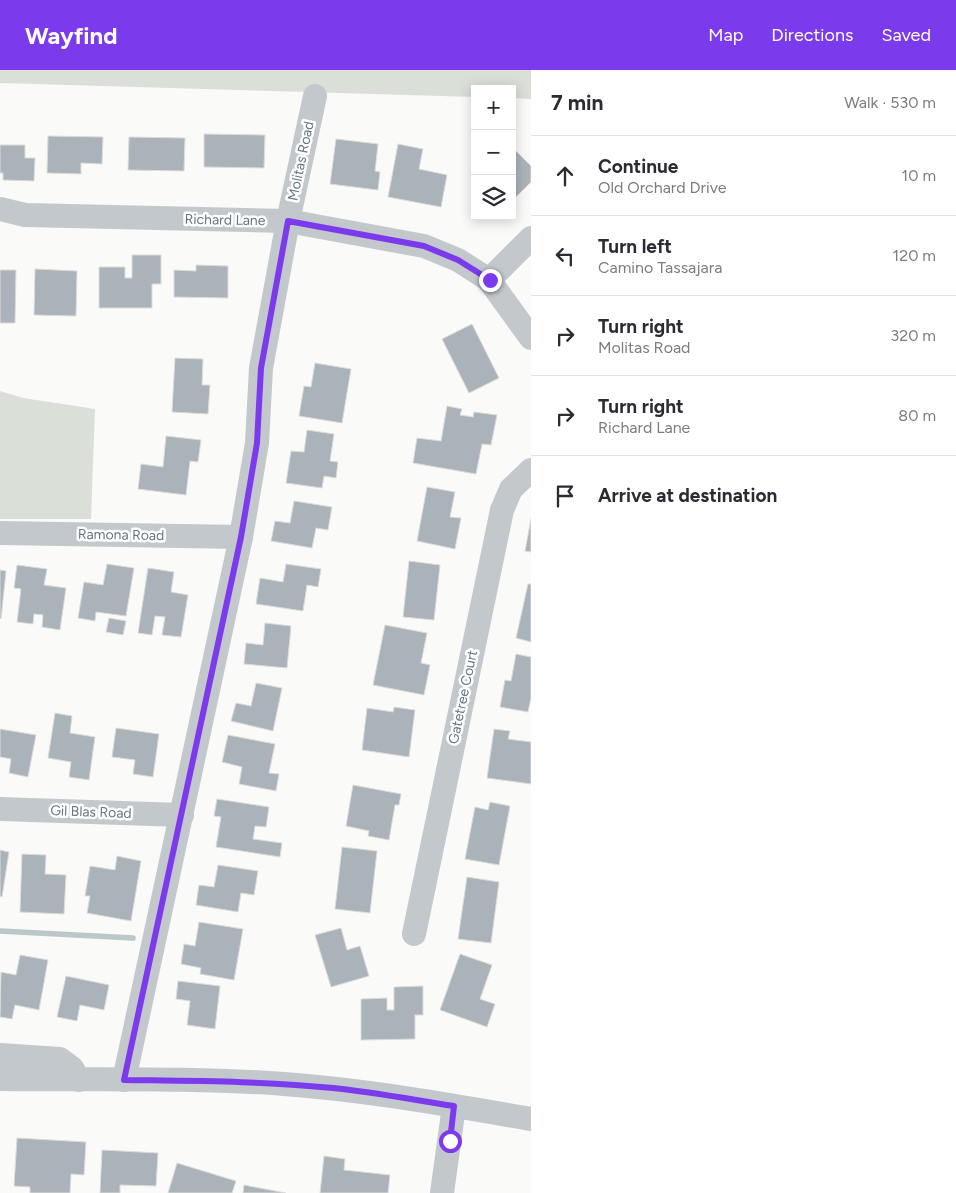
<!DOCTYPE html>
<html lang="en">
<head>
<meta charset="utf-8">
<style>
	:root { --surface:#fff; --page:#f7f7f7; --text:#2b2b33; --muted:#7c7c81; --line:#e1e1e2; --accent:#7c3aed }
	body { margin:0; font-family:Figtree,sans-serif; background:var(--page); color:var(--text) }
	.controls { position:absolute; right:15px; top:15px; display:grid; overflow:hidden; border-radius:0px; box-shadow:0 2px 12px #0003 }
	.controls button { width:45px; height:45px; display:grid; place-items:center; padding:0; border:0; border-bottom:1px solid var(--line); background:var(--surface); color:var(--text); font:25px sans-serif }
	.stop { position:absolute; width:15px; height:15px; margin:-11px; border:4px solid #7c3aed; border-radius:50%; background:#fff }
	.stop.end { background:#7c3aed; border-color:#fff; box-shadow:0 1px 5px #0008 }
	.list { margin:0; padding:0; list-style:none }
	h2 { display:flex; justify-content:space-between; align-items:center; height:65px; margin:0; padding:0 20px; font-size:21px }
	h2 small { font-size:16px; font-weight:400; color:var(--muted) }
	.list li { display:grid; grid-template-columns:32px 1fr auto; gap:15px; align-items:center; box-sizing:border-box; height:80px; padding:0 20px; border-top:1px solid var(--line) }
	.list b { display:block; font-size:19px; white-space:nowrap }
	.list p { margin:0; font-size:16px; white-space:nowrap; color:var(--muted) }
	.list em { font-size:16px; font-style:normal; color:var(--muted) }
	.icon { flex:none; width:28px; height:28px; fill:none; stroke:currentColor; stroke-width:2; stroke-linecap:round; stroke-linejoin:round }
	.map { position:relative; flex:none; width:531px; height:1123px; overflow:hidden }
	header { display:flex; align-items:center; gap:30px; box-sizing:border-box; height:70px; padding:0 25px; background:var(--accent); color:#fff }
	header strong { font-size:24px }
	nav { display:flex; gap:28px; margin-inline-start:auto; font-size:18px }
	main { display:flex }
	aside { flex:1; background:var(--surface) }
	.map>svg:first-child { display:block }
	.green { fill:#dadfd7 }
	.lines { fill:none; stroke-linecap:round; stroke-linejoin:round }
	.stream { stroke:#bbc7cb; stroke-width:5.5 }
	.building { fill:#aab3b9; stroke:#dcdcda }
	.minor { stroke:#c3c8cc; stroke-width:24 }
	.route { stroke:#7c3aed; stroke-width:6 }
	.labels { text-anchor:middle; dominant-baseline:central; stroke-width:5; stroke-linejoin:round; paint-order:stroke }
	.street-label { font-size:14px; fill:#657683; stroke:#fff }
</style>
</head>
<body>
<header>
<strong>Wayfind</strong>
<nav><a>Map</a><a>Directions</a><a>Saved</a></nav>
</header>
<main>
<div class="map">
<svg width="531" height="1123" viewBox="0 0 531 1123">
	<rect width="100%" height="100%" fill="#fafaf8"/>
	<!-- green -->
	<g class="green">
		<polygon points="0,0 531,0 531,29 512,28 512,19 475,19 475,27 0,13"/>
		<polygon points="0,321 23,328 95,339 91,449 0,449"/>
	</g>
	<g class="lines">
		<!-- stream -->
		<polyline class="stream" points="0,861 133,868"/>
	</g>
	<!-- building -->
	<g class="building">
		<polygon points="204,64 265,65 264,98 204,97"/>
		<polygon points="48,66 103,67 102,94 81,93 81,104 47,103"/>
		<polygon points="129,67 185,68 184,101 128,100"/>
		<polygon points="336,69 378,74 375,101 380,102 378,120 330,114"/>
		<polygon points="398,74 423,79 419,99 447,105 441,137 388,127"/>
		<polygon points="0,75 25,75 25,88 35,88 34,111 3,110 3,103 0,103"/>
		<polygon points="515,80 531,96 531,112 512,131 512,82"/>
		<polygon points="132,185 161,185 161,214 152,214 152,238 99,238 99,197 125,197 125,208 132,208"/>
		<polygon points="196,195 228,196 228,228 174,227 174,200 196,201"/>
		<polygon points="35,199 77,201 76,246 34,245"/>
		<polygon points="0,200 16,200 15,253 0,253"/>
		<polygon points="472,254 499,308 469,323 442,269"/>
		<polygon points="175,288 203,289 202,315 210,315 208,344 172,342"/>
		<polygon points="315,293 351,299 342,353 299,346 304,316 311,317"/>
		<polygon points="447,336 462,339 460,345 473,347 474,342 497,345 491,375 482,374 476,404 413,393 417,368 441,371"/>
		<polygon points="307,360 334,364 330,391 338,392 336,408 324,406 322,418 286,413 291,381 304,382"/>
		<polygon points="166,366 201,370 198,392 190,391 186,425 138,419 141,394 163,397"/>
		<polygon points="427,417 455,422 450,447 461,448 455,479 417,471"/>
		<polygon points="294,431 332,437 328,460 316,458 312,478 271,471 275,451 290,453"/>
		<polygon points="531,449 531,482 525,481"/>
		<polygon points="409,491 440,495 434,550 403,547"/>
		<polygon points="107,494 134,498 126,546 96,542 95,551 78,548 84,512 103,515"/>
		<polygon points="286,494 321,499 318,517 307,515 303,541 256,534 260,508 283,512"/>
		<polygon points="17,495 47,499 44,515 66,518 60,560 42,557 43,545 34,544 33,554 17,552 21,519 14,518"/>
		<polygon points="148,498 174,502 171,522 188,525 181,567 162,565 165,547 155,546 152,565 138,563"/>
		<polygon points="0,500 6,501 1,549 0,548"/>
		<polygon points="528,514 531,514 531,572 516,568"/>
		<polygon points="109,548 126,551 123,565 106,562"/>
		<polygon points="265,553 291,556 287,598 244,594 246,573 263,575"/>
		<polygon points="385,555 427,563 421,593 430,595 424,625 373,615"/>
		<polygon points="516,584 531,587 531,628 528,642 500,637 505,610 511,611"/>
		<polygon points="256,613 282,618 273,661 231,651 236,633 251,636"/>
		<polygon points="394,637 415,640 409,687 362,680 367,638 393,642"/>
		<polygon points="55,643 72,646 70,663 95,667 89,710 69,707 71,692 48,688"/>
		<polygon points="116,658 159,664 153,707 133,704 135,690 112,687"/>
		<polygon points="0,659 36,665 28,707 9,703 11,689 0,687"/>
		<polygon points="494,659 510,661 508,669 531,672 531,714 487,708"/>
		<polygon points="228,665 275,674 269,703 279,704 276,721 239,714 242,697 222,692"/>
		<polygon points="353,715 401,724 399,735 395,735 389,770 368,766 369,761 346,756"/>
		<polygon points="217,729 269,737 266,757 255,756 253,769 282,773 280,787 216,777 221,747 214,746"/>
		<polygon points="490,732 510,736 499,795 465,789 475,737 488,740"/>
		<polygon points="342,777 377,781 370,843 335,839"/>
		<polygon points="0,780 9,782 2,827 0,826"/>
		<polygon points="22,784 46,785 45,804 66,805 64,844 20,842"/>
		<polygon points="117,786 141,791 131,851 87,843 90,826 85,826 90,796 115,800"/>
		<polygon points="218,795 258,801 254,825 241,823 238,842 196,835 199,815 214,817"/>
		<polygon points="467,807 499,812 491,873 458,869"/>
		<polygon points="199,852 243,859 234,910 200,904 201,898 181,894 184,874 195,876"/>
		<polygon points="341,858 347,880 360,876 369,906 331,917 315,865"/>
		<polygon points="460,884 492,895 480,929 495,934 487,957 440,940"/>
		<polygon points="20,885 48,890 39,940 15,935 12,949 0,947 1,902 16,905"/>
		<polygon points="66,906 109,915 104,940 80,935 77,951 57,947"/>
		<polygon points="178,911 220,916 215,959 187,955 190,931 176,929"/>
		<polygon points="423,916 423,945 415,945 415,969 361,970 361,929 387,928 387,940 394,940 394,917"/>
		<polygon points="17,1068 86,1072 84,1105 71,1104 70,1123 30,1123 30,1117 14,1116"/>
		<polygon points="102,1080 158,1083 156,1116 120,1115 120,1123 100,1123"/>
		<polygon points="324,1086 345,1089 344,1100 390,1105 388,1123 320,1123"/>
		<polygon points="177,1093 236,1111 232,1123 168,1123"/>
		<polygon points="244,1115 286,1123 243,1123"/>
	</g>
	<g class="lines">
		<!-- minor -->
		<g class="minor">
			<polyline points="0,139 25,145 288,151 424,176 458,190 489,210 531,268"/>
			<polyline points="489,210 531,168"/>
			<polyline points="0,463 241,467"/>
			<polyline points="0,739 182,745"/>
			<polyline points="414,864 502,440 511,419 531,400"/>
			<polyline points="0,985 60,989 72,998 79,1010"/>
			<path d="M0,1009C94,1010 190,1007 284,1014C367,1020 449,1035 531,1049"/>
			<polyline points="124,1010 241,467 257,373 261,298 288,151 315,26"/>
			<polyline points="442,1123 454,1036"/>
		</g>
	</g>
	<g class="lines">
		<!-- route -->
		<path class="route" d="M450,1071L454,1036C414,1030 373,1022 333,1018C263,1011 194,1011 124,1010L241,467L257,373L261,298L288,151L424,176L458,190L490,210"/>
	</g>
	<g class="labels">
		<!-- street labels -->
		<g class="street-label">
			<text transform="translate(301 91) rotate(-78)">Molitas Road</text>
			<text transform="translate(225 150) rotate(1)">Richard Lane</text>
			<text transform="translate(121 465) rotate(1)">Ramona Road</text>
			<text transform="translate(463 627) rotate(-78)">Gatetree Court</text>
			<text transform="translate(91 742) rotate(2)">Gil Blas Road</text>
		</g>
	</g>
</svg>
<div class="controls">
<button>+</button>
<button>−</button>
<button><svg class="icon" aria-label="layers" viewBox="0 0 24 24"><path d="M12 4l9 5-9 5-9-5zM3 14l9 5 9-5"/></svg></button>
</div>
<div class="stop" style="left:450px;top:1071px"></div>
<div class="stop end" style="left:490px;top:210px"></div>
</div>
<aside>
<h2>7 min<small>Walk · 530 m</small></h2>
<ul class="list">
<li><svg class="icon" aria-label="ahead" viewBox="0 0 24 24"><path d="M12 20V5M6 11l6-6 6 6"/></svg><div><b>Continue</b><p>Old Orchard Drive</p></div><em>10 m</em></li>
<li><svg class="icon" aria-label="left" viewBox="0 0 24 24"><path d="M17 20v-9H6M10 6l-5 5 5 5"/></svg><div><b>Turn left</b><p>Camino Tassajara</p></div><em>120 m</em></li>
<li><svg class="icon" aria-label="right" viewBox="0 0 24 24"><path d="M7 20v-9h11M14 6l5 5-5 5"/></svg><div><b>Turn right</b><p>Molitas Road</p></div><em>320 m</em></li>
<li><svg class="icon" aria-label="right" viewBox="0 0 24 24"><path d="M7 20v-9h11M14 6l5 5-5 5"/></svg><div><b>Turn right</b><p>Richard Lane</p></div><em>80 m</em></li>
<li><svg class="icon" aria-label="arrive" viewBox="0 0 24 24"><path d="M6 21V4h12l-3 4 3 4H6"/></svg><div><b>Arrive at destination</b></div></li>
</ul>
</aside>
</main>
</body>
</html>
